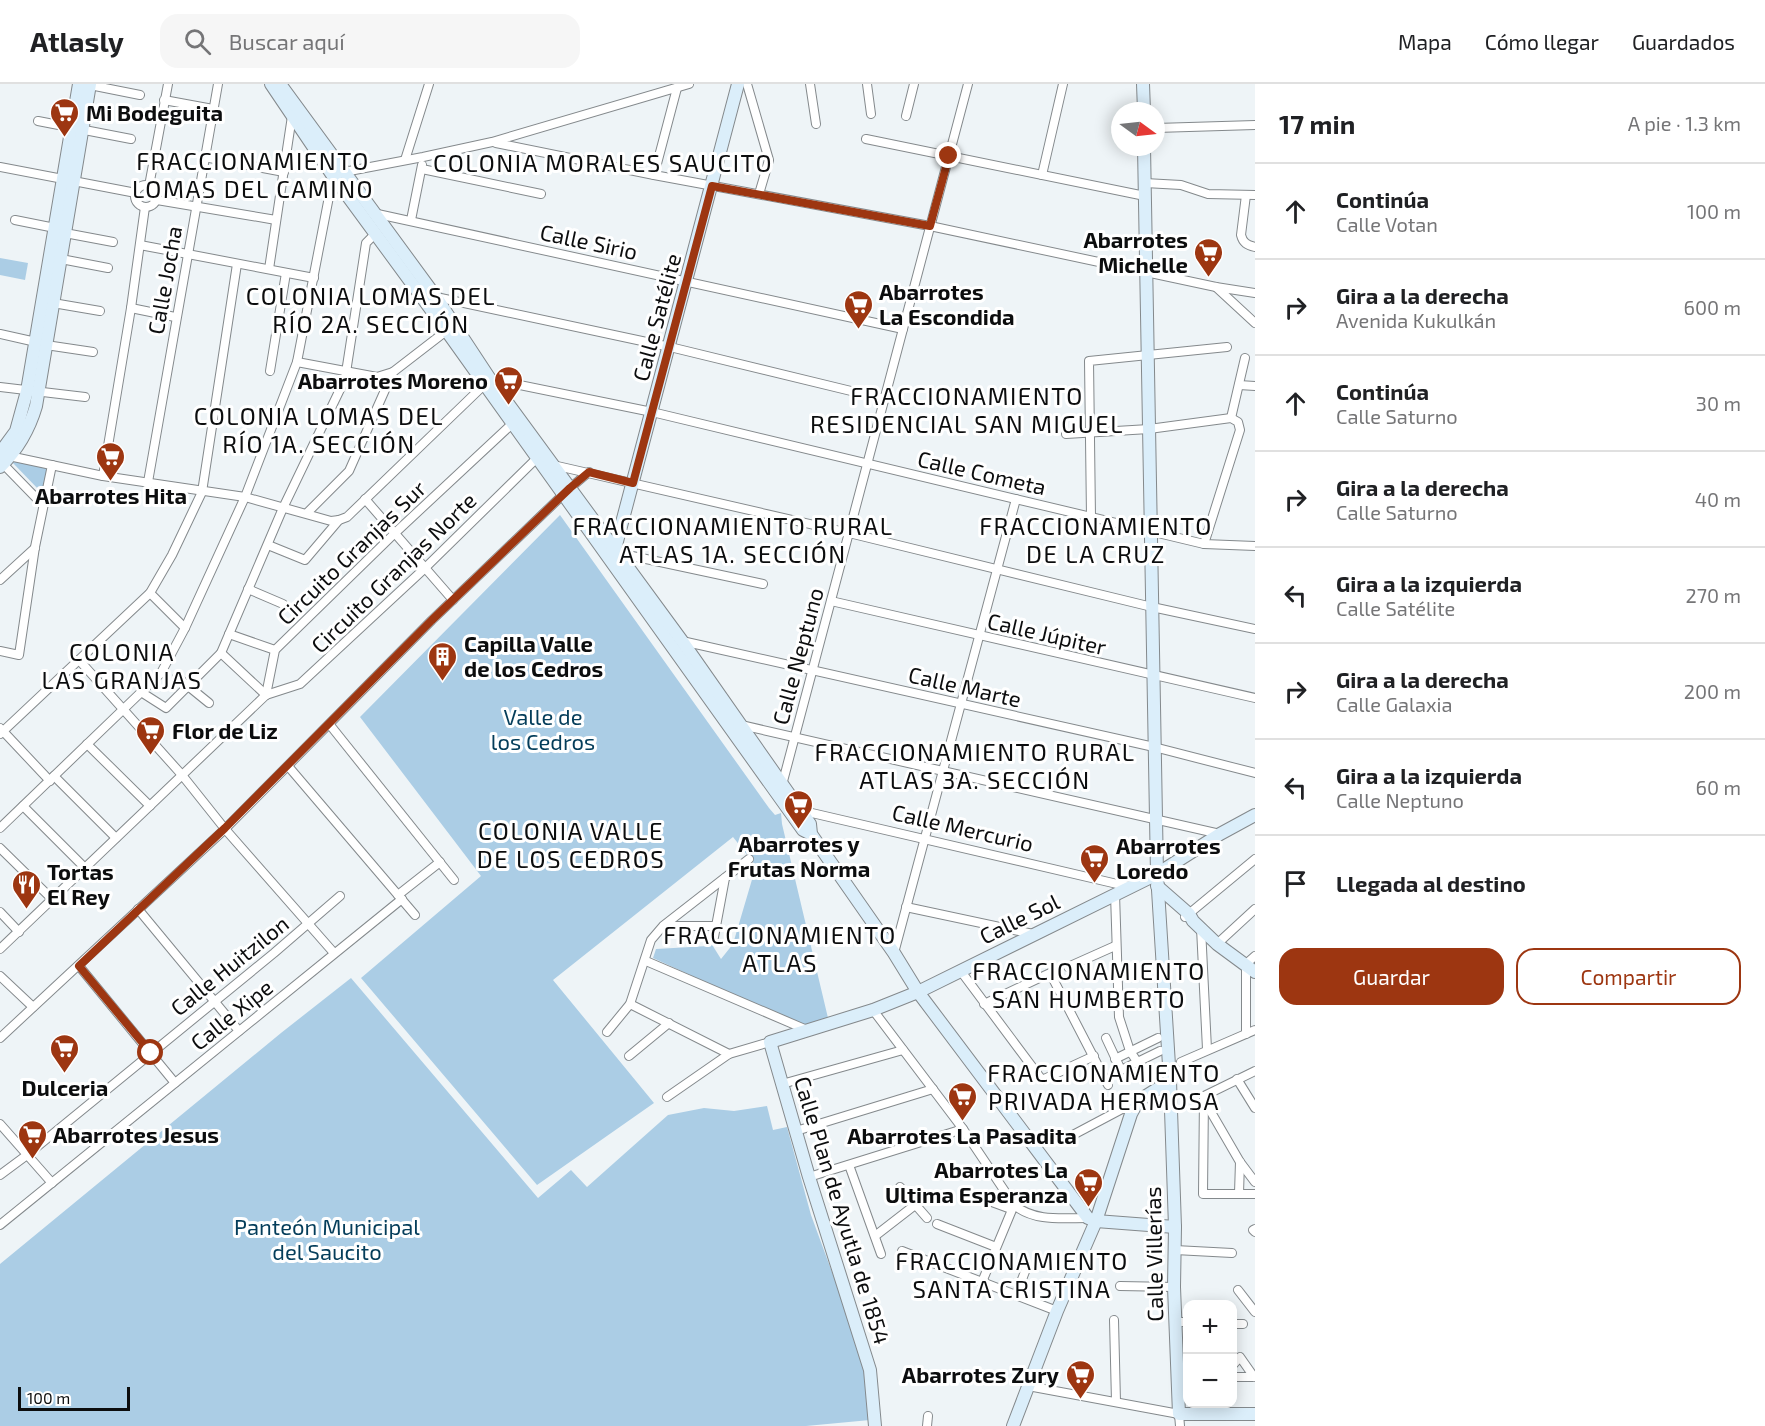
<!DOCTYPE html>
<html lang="es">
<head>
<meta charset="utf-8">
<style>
	:root { --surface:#fff; --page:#f6f6f6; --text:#202124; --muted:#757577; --line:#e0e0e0; --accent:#9d3611 }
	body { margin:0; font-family:"Exo 2",sans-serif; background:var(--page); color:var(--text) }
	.controls { position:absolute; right:18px; bottom:18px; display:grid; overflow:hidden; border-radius:12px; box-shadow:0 3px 15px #0003 }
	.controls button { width:54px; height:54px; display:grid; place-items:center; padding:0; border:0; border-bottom:2px solid var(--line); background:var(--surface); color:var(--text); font:30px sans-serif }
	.compass { position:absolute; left:1111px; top:18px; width:54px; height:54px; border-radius:50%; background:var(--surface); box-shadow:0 3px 15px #0003; rotate:105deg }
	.scale { position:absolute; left:18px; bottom:15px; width:112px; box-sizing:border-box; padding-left:6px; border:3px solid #0c0d0e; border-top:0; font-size:16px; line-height:21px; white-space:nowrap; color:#0c0d0e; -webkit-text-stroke:4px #fff; paint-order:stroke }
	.stop { position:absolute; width:18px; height:18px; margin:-14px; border:4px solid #9d3611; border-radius:50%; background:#fff }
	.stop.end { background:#9d3611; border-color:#fff; box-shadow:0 2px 6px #0008 }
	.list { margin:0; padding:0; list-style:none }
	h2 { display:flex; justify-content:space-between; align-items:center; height:78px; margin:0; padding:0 24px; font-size:26px }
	h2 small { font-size:20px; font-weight:400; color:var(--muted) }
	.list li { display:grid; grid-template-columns:39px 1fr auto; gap:18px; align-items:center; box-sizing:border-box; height:96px; padding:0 24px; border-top:2px solid var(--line) }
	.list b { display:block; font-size:22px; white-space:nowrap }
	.list p { margin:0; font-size:20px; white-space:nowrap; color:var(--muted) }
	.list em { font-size:20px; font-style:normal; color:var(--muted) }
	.actions { display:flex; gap:12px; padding:18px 24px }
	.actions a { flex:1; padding:14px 0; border:2px solid var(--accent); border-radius:18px; text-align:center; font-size:21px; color:var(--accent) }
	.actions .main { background:var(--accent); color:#fff }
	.icon { flex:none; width:33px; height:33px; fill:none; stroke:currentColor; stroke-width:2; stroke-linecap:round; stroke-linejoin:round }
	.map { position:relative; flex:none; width:1255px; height:1342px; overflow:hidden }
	header { display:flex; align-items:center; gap:36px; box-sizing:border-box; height:84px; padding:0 30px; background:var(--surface); border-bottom:2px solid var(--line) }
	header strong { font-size:28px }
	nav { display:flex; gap:33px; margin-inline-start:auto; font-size:21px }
	.search { width:420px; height:54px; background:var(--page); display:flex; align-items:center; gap:15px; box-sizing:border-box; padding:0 21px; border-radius:18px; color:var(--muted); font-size:22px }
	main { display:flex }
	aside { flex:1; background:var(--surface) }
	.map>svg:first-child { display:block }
	.green { fill:#abcde5 }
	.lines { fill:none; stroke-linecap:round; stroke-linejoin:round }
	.street-casing { stroke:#84898c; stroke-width:10 }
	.secondary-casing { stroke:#84898c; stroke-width:14 }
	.street { stroke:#fff; stroke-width:8 }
	.secondary { stroke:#dbeefa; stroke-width:12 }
	.route { stroke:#9d3611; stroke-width:8 }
	.labels { text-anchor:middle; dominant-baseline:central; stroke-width:6; stroke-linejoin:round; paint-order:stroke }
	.poi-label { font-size:22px; font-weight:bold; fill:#0c0d0e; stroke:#fff; text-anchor:start }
	.street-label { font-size:22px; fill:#0c0d0e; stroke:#fff }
	.park-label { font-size:22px; fill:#043d5a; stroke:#fff }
	.neighbourhood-label { font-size:24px; letter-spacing:1.5px; fill:#0c0d0e; stroke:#fff }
</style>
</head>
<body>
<header>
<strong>Atlasly</strong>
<div class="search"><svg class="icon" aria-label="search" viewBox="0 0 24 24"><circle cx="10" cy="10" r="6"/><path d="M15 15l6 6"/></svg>Buscar aquí</div>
<nav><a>Mapa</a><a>Cómo llegar</a><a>Guardados</a></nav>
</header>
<main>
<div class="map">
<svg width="1255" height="1342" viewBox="0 0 1255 1342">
	<rect width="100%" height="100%" fill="#eef4f7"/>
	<!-- green -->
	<g class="green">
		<polygon points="0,174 28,179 25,196 0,191"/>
		<polygon points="10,376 48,383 42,409"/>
		<polygon points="560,431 769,724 775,731 781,729 782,740 828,934 802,942 653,874 656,865 708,862 711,859 721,875 733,860 756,782 733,753 553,896 654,1019 537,1101 361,894 481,792 360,633"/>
		<polygon points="351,894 538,1114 571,1086 587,1103 668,1031 704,1024 734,1027 767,1022 773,1046 787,1043 811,1131 865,1278 870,1336 806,1342 0,1342 0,1180 281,949"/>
	</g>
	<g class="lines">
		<defs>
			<g id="street">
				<polyline points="747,0 769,76 759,110"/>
				<polyline points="810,0 816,40"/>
				<polyline points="867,0 871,30"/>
				<polyline points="90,1 140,11"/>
				<polyline points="164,16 213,25"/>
				<polyline points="906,32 914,0"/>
				<polyline points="38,37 131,55"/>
				<polyline points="1156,44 1255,41"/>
				<polyline points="866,55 1145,112"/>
				<polyline points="496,59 654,91 930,142 1216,203 1255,209"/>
				<polyline points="204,73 284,88"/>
				<polyline points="405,76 429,0"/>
				<polyline points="0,83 136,109"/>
				<polyline points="422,85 541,110"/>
				<polyline points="654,91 677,4"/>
				<polyline points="1042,91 1063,0"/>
				<polyline points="1145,99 1181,101 1208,110 1255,111"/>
				<circle cx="146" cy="112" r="11"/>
				<polyline points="149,102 168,0"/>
				<path d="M1246,111L1241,151C1243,159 1247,161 1255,163"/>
				<polyline points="157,116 276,136"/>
				<polyline points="373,129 903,245"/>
				<polyline points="15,136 55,144"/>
				<polyline points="411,136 422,81"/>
				<polyline points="65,149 113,158"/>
				<polyline points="140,161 314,194"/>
				<polyline points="61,175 108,184"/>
				<polyline points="269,185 292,32"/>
				<polyline points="1216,203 1255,239"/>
				<polyline points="436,213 670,263 884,315"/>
				<polyline points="53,219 100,227"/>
				<polyline points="131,224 175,233"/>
				<polyline points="0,250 36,258"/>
				<polyline points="46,261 93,268"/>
				<polyline points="297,278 377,293 393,288"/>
				<polyline points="270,287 286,189"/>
				<polyline points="490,295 652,328 1204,460 1255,462"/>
				<polyline points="1239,301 1255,302"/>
				<polyline points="0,303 85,313"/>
				<polyline points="1231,334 1245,274"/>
				<polyline points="1066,350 1149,345 1231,334 1238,338 1240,346 1204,460"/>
				<polyline points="9,372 103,392 245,413 331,437 339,436"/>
				<polyline points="3,380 43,421"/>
				<polyline points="553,381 849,449 1152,523 1255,545"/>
				<polyline points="103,392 131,224 145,123"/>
				<polyline points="148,398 218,0"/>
				<polyline points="365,415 453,516"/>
				<polyline points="307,429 349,387 393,288 450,244"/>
				<polyline points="1091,433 1089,277 1227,263"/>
				<polyline points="268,461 305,476 339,436 347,433 484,301"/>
				<polyline points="618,469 763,500"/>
				<polyline points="0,496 35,464"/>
				<polyline points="248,505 283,520"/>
				<polyline points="150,509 185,544"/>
				<polyline points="831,517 1255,614"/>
				<polyline points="229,550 275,566"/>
				<polyline points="682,557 1154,663 1255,689"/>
				<polyline points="0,567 19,571 35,463 52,381"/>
				<polyline points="221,569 266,611"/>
				<polyline points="79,576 182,691 225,745 334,869"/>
				<polyline points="177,593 209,619"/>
				<polyline points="141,608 166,624 221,569 283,424 345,295 366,159 375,150"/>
				<polyline points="266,611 275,566 395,449 512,340"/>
				<polyline points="330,641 454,796"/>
				<polyline points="741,641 1220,750"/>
				<polyline points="0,644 50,697"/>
				<polyline points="0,650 150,509 172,471 202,408 237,180"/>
				<polyline points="87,660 150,722"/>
				<polyline points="288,682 415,831"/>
				<polyline points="54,692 116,754"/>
				<polyline points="782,701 968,0"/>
				<polyline points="23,722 85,784"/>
				<polyline points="799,726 1130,803"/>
				<polyline points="0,744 161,589 185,544 245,413 297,278 333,92 344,88 423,73 492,58 689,0"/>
				<polyline points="0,764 52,815"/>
				<polyline points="1115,810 1119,933 1130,967 1138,979"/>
				<polyline points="398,811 440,778"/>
				<polyline points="906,823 1033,850"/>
				<polyline points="138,825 239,947"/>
				<polyline points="0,828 19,848"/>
				<polyline points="1185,833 1255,775"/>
				<polyline points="664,842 715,842"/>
				<polyline points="1201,844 1207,965"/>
				<polyline points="714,853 725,794"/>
				<polyline points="1217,860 1255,825"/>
				<polyline points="0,865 266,611 300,600 424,485 536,375"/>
				<polyline points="894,869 1016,415"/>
				<polyline points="646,877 807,946"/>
				<polyline points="79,882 175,999"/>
				<polyline points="1068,883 1115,862"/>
				<polyline points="960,886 1042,996 1094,972"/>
				<polyline points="0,892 33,923"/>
				<polyline points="630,920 729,970"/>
				<polyline points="984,920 1050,889 1108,1001"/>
				<path d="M873,926L963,1045L1014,1121C1035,1138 1062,1134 1088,1134"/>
				<polyline points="607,948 630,920 651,856 663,842 749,775"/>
				<polyline points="1246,950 1246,880 1255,872"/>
				<polyline points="0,954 225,745 432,536 570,404 589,388"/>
				<polyline points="1106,954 1121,986 1160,967"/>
				<polyline points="629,972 669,939"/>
				<polyline points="1115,975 1158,954"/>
				<polyline points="1181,978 1255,946"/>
				<polyline points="1255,987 1204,1012 1203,1110 1255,1110"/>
				<polyline points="1237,995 1255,1024"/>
				<polyline points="782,1000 903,966"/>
				<polyline points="667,1013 729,970 770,958"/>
				<polyline points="1204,1016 1240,1078 1255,1098"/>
				<polyline points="0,1040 52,1099"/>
				<polyline points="796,1047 933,1005"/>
				<polyline points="1071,1052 1137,1017"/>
				<polyline points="849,1081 881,1170"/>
				<polyline points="0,1091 27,1071 274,869 340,812"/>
				<polyline points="809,1093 963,1045"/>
				<polyline points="900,1103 927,1134"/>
				<polyline points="1239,1109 1240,1078"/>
				<polyline points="970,1110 1011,1125"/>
				<polyline points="937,1140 996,1163"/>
				<polyline points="0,1141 402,815"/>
				<polyline points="1255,1145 1253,1146 1255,1148"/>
				<polyline points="875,1152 915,1121"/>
				<polyline points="1175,1166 1232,1169"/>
				<polyline points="902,1167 1057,1227"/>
				<polyline points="982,1198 1014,1121"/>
				<polyline points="1120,1202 1174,1203"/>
				<polyline points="1238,1206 1255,1228"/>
				<polyline points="1016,1211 1026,1185"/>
				<polyline points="1114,1236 1116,1318"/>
				<polyline points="1175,1238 1188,1238"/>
				<polyline points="1232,1240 1243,1240"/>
				<polyline points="1232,1282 1240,1273 1254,1293"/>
				<polyline points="1232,1293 1255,1293"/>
				<polyline points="1028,1302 1179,1330 1180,1342"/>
				<polyline points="927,1342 928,1332"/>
			</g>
			<g id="secondary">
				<polyline points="271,0 333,92 446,246 803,746 811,750"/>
				<polyline points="280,0 436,213 490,295 682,557 810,740 811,750 894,869 918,908 1088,1134 1096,1137 1175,1143"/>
				<polyline points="1143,0 1144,27"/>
				<polyline points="1144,63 1157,790 1170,997 1175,1143 1174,1203 1179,1330 1255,1330"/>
				<polyline points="0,369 16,347 27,307 79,0"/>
				<path d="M0,383C17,366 29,346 36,322L90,0"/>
				<polyline points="612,467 615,465 738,0"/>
				<polyline points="1157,802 1189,830 1193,837 1217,860 1255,888"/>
				<polyline points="875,1342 870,1286 809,1093 770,958 873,926 918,908 1157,790 1220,750 1255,731"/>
				<polyline points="1013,1342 1057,1227 1096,1137 1131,1030 1138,1017 1170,997"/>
			</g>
		</defs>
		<!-- street casing -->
		<use href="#street" class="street-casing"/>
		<!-- secondary casing -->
		<use href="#secondary" class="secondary-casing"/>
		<!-- street -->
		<use href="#street" class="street"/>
		<!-- secondary -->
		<use href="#secondary" class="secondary"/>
	</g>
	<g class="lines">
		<!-- route -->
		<polyline class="route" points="151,969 79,882 225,744 432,536 570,404 589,388 633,399 712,102 930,142 949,72"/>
	</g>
	<!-- icons -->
	<defs>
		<symbol id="supermarket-pin" viewBox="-11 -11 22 30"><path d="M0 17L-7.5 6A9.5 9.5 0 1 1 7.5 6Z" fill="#9d3611" stroke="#fff"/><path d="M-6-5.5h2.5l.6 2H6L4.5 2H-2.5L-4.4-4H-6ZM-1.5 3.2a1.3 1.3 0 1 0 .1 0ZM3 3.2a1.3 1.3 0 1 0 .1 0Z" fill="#fff"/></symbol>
		<symbol id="building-pin" viewBox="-11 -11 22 30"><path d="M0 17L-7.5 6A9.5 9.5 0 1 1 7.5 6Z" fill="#9d3611" stroke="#fff"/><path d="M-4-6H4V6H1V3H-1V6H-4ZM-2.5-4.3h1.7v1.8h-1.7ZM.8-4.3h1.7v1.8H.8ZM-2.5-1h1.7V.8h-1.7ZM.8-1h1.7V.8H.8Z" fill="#fff"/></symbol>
		<symbol id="restaurant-pin" viewBox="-11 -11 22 30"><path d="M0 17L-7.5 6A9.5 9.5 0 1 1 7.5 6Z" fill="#9d3611" stroke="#fff"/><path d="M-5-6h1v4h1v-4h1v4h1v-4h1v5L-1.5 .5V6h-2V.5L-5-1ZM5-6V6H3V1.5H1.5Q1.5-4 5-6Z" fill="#fff"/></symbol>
	</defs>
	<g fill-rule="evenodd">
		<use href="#supermarket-pin" x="48" y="12" width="33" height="45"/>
		<use href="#supermarket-pin" x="1192" y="152" width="33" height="45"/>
		<use href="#supermarket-pin" x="842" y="204" width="33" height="45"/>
		<use href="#supermarket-pin" x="492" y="280" width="33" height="45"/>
		<use href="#supermarket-pin" x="94" y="356" width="33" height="45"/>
		<use href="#building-pin" x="426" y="556" width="33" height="45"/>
		<use href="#supermarket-pin" x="134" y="630" width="33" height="45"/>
		<use href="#supermarket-pin" x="782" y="704" width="33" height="45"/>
		<use href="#supermarket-pin" x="1078" y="758" width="33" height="45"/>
		<use href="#restaurant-pin" x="10" y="784" width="33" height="45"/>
		<use href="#supermarket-pin" x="48" y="948" width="33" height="45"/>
		<use href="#supermarket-pin" x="946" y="996" width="33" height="45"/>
		<use href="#supermarket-pin" x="16" y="1034" width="33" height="45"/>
		<use href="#supermarket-pin" x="1072" y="1082" width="33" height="45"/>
		<use href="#supermarket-pin" x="1064" y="1274" width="33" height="45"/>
	</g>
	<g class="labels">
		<!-- poi labels -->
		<g class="poi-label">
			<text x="86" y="28">Mi Bodeguita</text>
			<text x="1188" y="155" text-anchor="end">Abarrotes<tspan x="1188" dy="25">Michelle</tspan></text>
			<text x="879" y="207">Abarrotes<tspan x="879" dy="25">La Escondida</tspan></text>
			<text x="488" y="296" text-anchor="end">Abarrotes Moreno</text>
			<text x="111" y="411" text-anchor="middle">Abarrotes Hita</text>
			<text x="464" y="559">Capilla Valle<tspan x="464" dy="25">de los Cedros</tspan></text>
			<text x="172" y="646">Flor de Liz</text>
			<text x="799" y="759" text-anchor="middle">Abarrotes y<tspan x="799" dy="25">Frutas Norma</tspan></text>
			<text x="1116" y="761">Abarrotes<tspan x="1116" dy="25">Loredo</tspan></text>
			<text x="47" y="787">Tortas<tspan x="47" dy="25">El Rey</tspan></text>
			<text x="65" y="1003" text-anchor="middle">Dulceria</text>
			<text x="53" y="1050">Abarrotes Jesus</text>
			<text x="962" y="1051" text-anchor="middle">Abarrotes La Pasadita</text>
			<text x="1068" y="1085" text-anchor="end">Abarrotes La<tspan x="1068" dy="25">Ultima Esperanza</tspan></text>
			<text x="1059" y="1290" text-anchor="end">Abarrotes Zury</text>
		</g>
		<!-- street labels -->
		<g class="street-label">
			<text transform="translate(589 157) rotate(12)">Calle Sirio</text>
			<text transform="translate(164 196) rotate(-80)">Calle Jocha</text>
			<text transform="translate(656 233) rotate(-75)">Calle Satélite</text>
			<text transform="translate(982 388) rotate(13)">Calle Cometa</text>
			<text transform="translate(351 468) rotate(-44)">Circuito Granjas Sur</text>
			<text transform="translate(393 488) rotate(-44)">Circuito Granjas Norte</text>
			<text transform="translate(1047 549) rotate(13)">Calle Júpiter</text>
			<text transform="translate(797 572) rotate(-75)">Calle Neptuno</text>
			<text transform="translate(965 602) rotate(13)">Calle Marte</text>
			<text transform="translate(963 743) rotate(13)">Calle Mercurio</text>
			<text transform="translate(1019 834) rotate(-26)">Calle Sol</text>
			<text transform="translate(229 881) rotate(-39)">Calle Huitzilon</text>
			<text transform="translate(231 930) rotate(-39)">Calle Xipe</text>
			<text transform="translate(843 1126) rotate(73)">Calle Plan de Ayutla de 1854</text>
			<text transform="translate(1153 1170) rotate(-91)">Calle Villerías</text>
		</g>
		<!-- park labels -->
		<g class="park-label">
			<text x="543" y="632">Valle de<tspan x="543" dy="25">los Cedros</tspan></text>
			<text x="327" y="1142">Panteón Municipal<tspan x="327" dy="25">del Saucito</tspan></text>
		</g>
		<!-- neighbourhood labels -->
		<g class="neighbourhood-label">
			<text x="253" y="76">FRACCIONAMIENTO<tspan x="253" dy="28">LOMAS DEL CAMINO</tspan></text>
			<text x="603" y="78">COLONIA MORALES SAUCITO</text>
			<text x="371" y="211">COLONIA LOMAS DEL<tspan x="371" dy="28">RÍO 2A. SECCIÓN</tspan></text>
			<text x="967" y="311">FRACCIONAMIENTO<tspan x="967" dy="28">RESIDENCIAL SAN MIGUEL</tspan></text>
			<text x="319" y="331">COLONIA LOMAS DEL<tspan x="319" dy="28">RÍO 1A. SECCIÓN</tspan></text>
			<text x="733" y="441">FRACCIONAMIENTO RURAL<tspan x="733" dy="28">ATLAS 1A. SECCIÓN</tspan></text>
			<text x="1096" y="441">FRACCIONAMIENTO<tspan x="1096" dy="28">DE LA CRUZ</tspan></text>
			<text x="122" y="567">COLONIA<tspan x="122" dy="28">LAS GRANJAS</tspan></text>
			<text x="975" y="667">FRACCIONAMIENTO RURAL<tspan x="975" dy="28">ATLAS 3A. SECCIÓN</tspan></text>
			<text x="571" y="746">COLONIA VALLE<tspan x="571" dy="28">DE LOS CEDROS</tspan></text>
			<text x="780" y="850">FRACCIONAMIENTO<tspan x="780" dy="28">ATLAS</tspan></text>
			<text x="1089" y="886">FRACCIONAMIENTO<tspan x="1089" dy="28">SAN HUMBERTO</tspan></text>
			<text x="1104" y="988">FRACCIONAMIENTO<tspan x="1104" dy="28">PRIVADA HERMOSA</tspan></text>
			<text x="1012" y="1176">FRACCIONAMIENTO<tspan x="1012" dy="28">SANTA CRISTINA</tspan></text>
		</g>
	</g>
</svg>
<div class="controls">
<button>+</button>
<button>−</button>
</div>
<svg class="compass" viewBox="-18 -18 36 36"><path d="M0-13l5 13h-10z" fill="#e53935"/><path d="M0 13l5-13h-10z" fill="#757577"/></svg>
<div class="scale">100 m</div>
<div class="stop" style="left:151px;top:969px"></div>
<div class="stop end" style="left:949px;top:72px"></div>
</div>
<aside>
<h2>17 min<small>A pie · 1.3 km</small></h2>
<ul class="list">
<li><svg class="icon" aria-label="ahead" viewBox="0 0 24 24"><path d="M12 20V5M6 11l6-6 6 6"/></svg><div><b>Continúa</b><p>Calle Votan</p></div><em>100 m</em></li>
<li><svg class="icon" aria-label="right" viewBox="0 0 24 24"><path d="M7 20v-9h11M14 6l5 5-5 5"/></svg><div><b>Gira a la derecha</b><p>Avenida Kukulkán</p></div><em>600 m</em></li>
<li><svg class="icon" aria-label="ahead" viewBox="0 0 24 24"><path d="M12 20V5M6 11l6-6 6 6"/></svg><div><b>Continúa</b><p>Calle Saturno</p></div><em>30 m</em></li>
<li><svg class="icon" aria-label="right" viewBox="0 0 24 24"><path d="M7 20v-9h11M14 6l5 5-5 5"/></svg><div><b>Gira a la derecha</b><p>Calle Saturno</p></div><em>40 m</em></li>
<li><svg class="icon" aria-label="left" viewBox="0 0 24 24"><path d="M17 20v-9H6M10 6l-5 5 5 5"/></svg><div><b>Gira a la izquierda</b><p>Calle Satélite</p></div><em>270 m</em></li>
<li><svg class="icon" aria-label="right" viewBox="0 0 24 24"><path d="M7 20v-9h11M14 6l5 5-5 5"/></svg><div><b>Gira a la derecha</b><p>Calle Galaxia</p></div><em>200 m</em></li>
<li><svg class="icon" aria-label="left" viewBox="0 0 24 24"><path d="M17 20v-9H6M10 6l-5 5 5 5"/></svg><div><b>Gira a la izquierda</b><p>Calle Neptuno</p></div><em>60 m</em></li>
<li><svg class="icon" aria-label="arrive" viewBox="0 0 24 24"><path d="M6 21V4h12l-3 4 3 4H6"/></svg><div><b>Llegada al destino</b></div></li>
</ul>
<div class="actions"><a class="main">Guardar</a><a>Compartir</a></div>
</aside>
</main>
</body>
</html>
